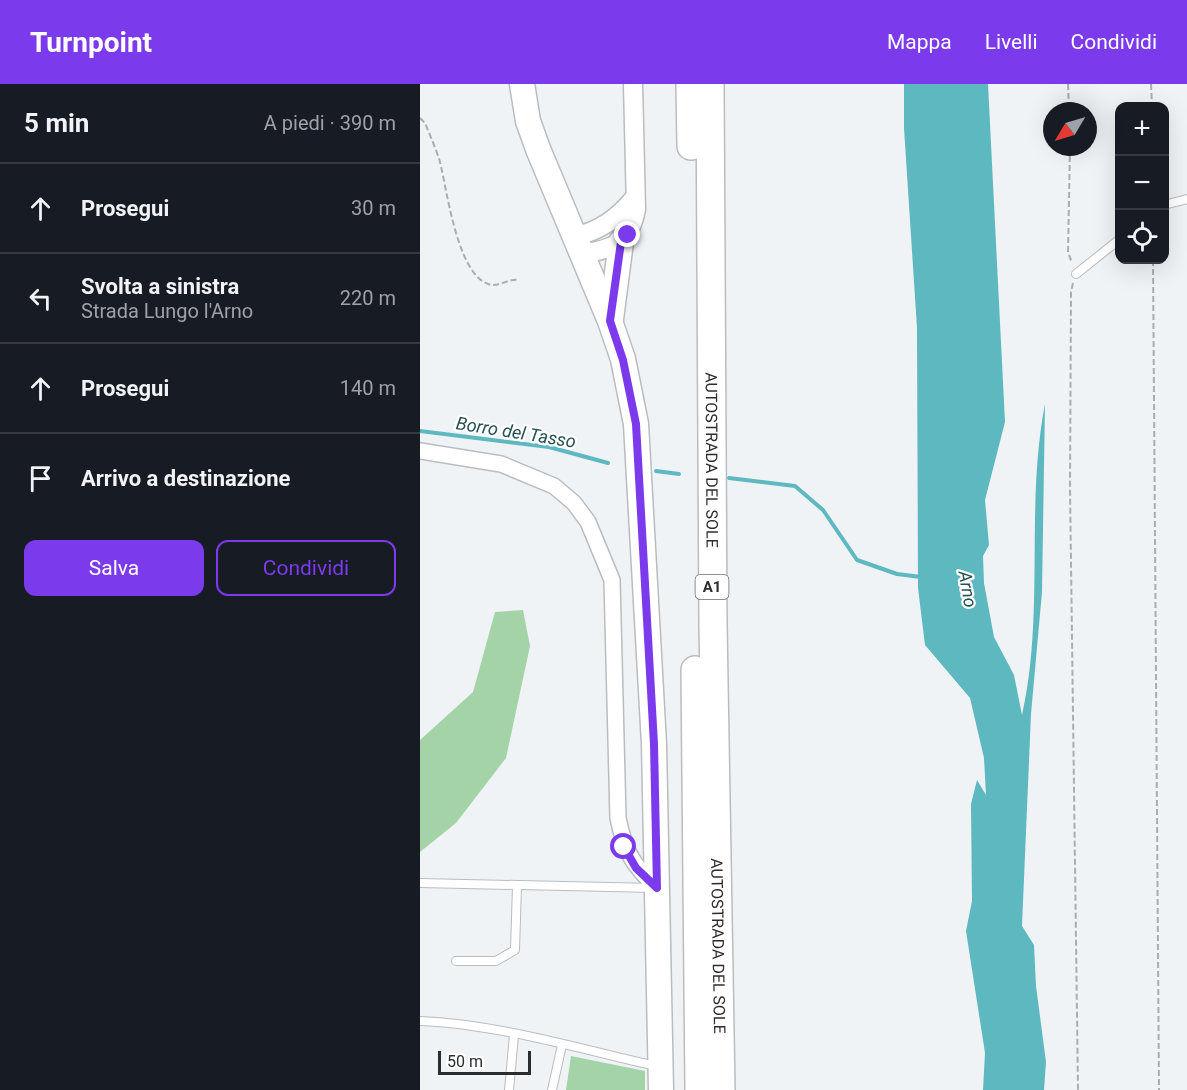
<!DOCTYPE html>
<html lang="it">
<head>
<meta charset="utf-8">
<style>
	:root { --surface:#171b24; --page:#20242c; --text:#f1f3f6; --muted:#9ea1a6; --line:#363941; --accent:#7c3aed }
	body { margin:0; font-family:Roboto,sans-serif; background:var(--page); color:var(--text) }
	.controls { position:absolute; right:18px; top:18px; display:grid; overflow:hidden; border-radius:12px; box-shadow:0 6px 24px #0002 }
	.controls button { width:54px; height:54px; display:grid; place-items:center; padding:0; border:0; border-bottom:2px solid var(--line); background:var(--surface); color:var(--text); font:30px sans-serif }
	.compass { position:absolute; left:623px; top:18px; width:54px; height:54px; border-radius:50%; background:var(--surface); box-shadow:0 6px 24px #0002; rotate:232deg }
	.scale { position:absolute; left:18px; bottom:15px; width:93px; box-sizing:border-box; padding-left:6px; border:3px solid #2b2c2d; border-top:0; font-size:16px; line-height:21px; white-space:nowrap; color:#2b2c2d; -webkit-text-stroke:4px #fff; paint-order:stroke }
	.stop { position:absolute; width:18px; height:18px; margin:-14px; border:4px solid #7c3aed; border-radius:50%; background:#fff }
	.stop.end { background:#7c3aed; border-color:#fff; box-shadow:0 2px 6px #0008 }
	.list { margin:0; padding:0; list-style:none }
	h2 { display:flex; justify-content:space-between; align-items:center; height:78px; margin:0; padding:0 24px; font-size:26px }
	h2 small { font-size:20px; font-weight:400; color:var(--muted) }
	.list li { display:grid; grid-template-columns:39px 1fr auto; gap:18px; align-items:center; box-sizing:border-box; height:90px; padding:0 24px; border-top:2px solid var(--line) }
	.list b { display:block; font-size:22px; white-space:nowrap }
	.list p { margin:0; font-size:20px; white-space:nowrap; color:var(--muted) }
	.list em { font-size:20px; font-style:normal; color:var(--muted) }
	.actions { display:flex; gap:12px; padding:18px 24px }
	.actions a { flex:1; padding:14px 0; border:2px solid var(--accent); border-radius:12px; text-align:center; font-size:21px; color:var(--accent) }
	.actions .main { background:var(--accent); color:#fff }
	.icon { flex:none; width:33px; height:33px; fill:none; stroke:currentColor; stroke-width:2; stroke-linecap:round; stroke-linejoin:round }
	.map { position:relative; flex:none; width:767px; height:1006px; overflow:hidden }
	header { display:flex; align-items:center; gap:36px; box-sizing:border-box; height:84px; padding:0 30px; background:var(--accent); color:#fff }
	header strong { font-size:28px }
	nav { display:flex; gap:33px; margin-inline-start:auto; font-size:21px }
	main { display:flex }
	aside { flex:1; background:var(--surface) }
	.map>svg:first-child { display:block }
	.green { fill:#a5d3a8 }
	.water { fill:#5eb8c0 }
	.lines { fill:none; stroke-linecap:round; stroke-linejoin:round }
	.stream { stroke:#5eb8c0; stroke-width:4 }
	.service-casing { stroke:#b9bdc0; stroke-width:10 }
	.minor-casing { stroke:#b9bdc0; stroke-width:18 }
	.tertiary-casing { stroke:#b9bdc0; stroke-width:21 }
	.primary-casing { stroke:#b9bdc0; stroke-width:27 }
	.motorway-casing { stroke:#b9bdc0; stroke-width:30 }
	.path { stroke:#aaadaf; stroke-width:2; stroke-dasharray:6 3; stroke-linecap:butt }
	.service { stroke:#fff; stroke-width:8 }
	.minor { stroke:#fff; stroke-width:15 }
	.tertiary { stroke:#fff; stroke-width:18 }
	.primary { stroke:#fff; stroke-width:24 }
	.motorway { stroke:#fff; stroke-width:27 }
	.route { stroke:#7c3aed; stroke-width:8 }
	.labels { text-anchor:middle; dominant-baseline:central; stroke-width:4.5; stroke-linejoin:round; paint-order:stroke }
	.shield { fill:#fff; stroke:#6b6b6c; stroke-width:1.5 }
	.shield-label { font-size:15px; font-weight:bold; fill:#2b2c2d }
	.street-label { font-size:16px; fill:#2b2c2d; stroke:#fff }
	.water-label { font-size:18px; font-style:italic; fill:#275054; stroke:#fff }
</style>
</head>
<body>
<header>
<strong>Turnpoint</strong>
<nav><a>Mappa</a><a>Livelli</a><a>Condividi</a></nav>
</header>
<main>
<aside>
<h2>5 min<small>A piedi · 390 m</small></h2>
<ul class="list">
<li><svg class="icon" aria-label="ahead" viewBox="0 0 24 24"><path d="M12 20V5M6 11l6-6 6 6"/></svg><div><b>Prosegui</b></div><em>30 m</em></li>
<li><svg class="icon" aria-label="left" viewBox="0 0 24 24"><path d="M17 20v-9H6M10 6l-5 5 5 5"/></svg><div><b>Svolta a sinistra</b><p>Strada Lungo l'Arno</p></div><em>220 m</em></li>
<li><svg class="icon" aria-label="ahead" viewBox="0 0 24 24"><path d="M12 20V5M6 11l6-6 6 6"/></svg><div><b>Prosegui</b></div><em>140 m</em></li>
<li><svg class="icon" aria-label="arrive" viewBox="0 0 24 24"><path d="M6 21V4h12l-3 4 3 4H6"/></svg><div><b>Arrivo a destinazione</b></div></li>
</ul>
<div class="actions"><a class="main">Salva</a><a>Condividi</a></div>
</aside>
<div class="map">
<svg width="767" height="1006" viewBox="0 0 767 1006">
	<rect width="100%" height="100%" fill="#eff3f6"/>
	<!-- green -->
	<g class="green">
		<polygon points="103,526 110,562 86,674 36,739 0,768 0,656 53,608 75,528"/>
		<polygon points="151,972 225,987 225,1006 146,1006"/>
	</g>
	<!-- water -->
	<path class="water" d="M484,0H568L585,338L565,416L569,461L563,472L564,499L574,553L594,591L602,631C625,529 605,422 625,320L622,508L611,630L602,842L614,861L616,902L626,978L624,1006H563L565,969L546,847L552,817L551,720L557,696L566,711L564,674L550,614L505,561L498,504L497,244L484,44Z"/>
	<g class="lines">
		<!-- stream -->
		<g class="stream">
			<polyline points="0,347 129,363 188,379"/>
			<polyline points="236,387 259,390"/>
			<polyline points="309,394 375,402 403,426 437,476 477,490 501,493"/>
		</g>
		<defs>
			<g id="service">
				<polyline points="744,121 767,115"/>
				<polyline points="656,190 700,155"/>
				<polyline points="0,799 235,804"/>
				<polyline points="36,877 76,877 95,866 97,802"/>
				<path d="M0,937C77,940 160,965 236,982"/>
				<polyline points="89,1006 94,951"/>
				<polyline points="132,1006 142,961"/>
			</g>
			<path id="minor" d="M0,367L81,380L134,402L154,419L168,438L192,496L198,734C205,768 212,780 237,804"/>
			<g id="tertiary">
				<path d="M156,152C181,147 199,133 215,113"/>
				<path d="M162,170C194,165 210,159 216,125L213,0"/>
			</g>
			<g id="primary">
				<polyline points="102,0 108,37 118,65 190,237 203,275 216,340 234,660 241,1006"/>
				<polyline points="191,235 201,158"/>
			</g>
			<g id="motorway">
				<polyline points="270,0 271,62"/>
				<path id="s1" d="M290,0L293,540L301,1006"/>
				<polyline points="275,586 279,1006"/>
			</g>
		</defs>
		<!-- service casing -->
		<use href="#service" class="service-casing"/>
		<!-- minor casing -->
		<use href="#minor" class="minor-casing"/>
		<!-- tertiary casing -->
		<use href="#tertiary" class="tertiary-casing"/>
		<!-- primary casing -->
		<use href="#primary" class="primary-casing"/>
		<!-- motorway casing -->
		<use href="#motorway" class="motorway-casing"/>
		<!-- path -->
		<g class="path">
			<polyline points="648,0 649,27"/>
			<polyline points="731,0 732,22"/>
			<path d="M0,34L5,39C10,51 16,65 20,78C27,106 37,189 68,200C79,204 88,194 99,196"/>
			<polyline points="650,63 648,168 652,179"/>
			<polyline points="733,176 739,1006"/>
			<polyline points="653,199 651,208 650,404 658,1006"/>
		</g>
		<!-- service -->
		<use href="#service" class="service"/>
		<!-- minor -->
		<use href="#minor" class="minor"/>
		<!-- tertiary -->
		<use href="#tertiary" class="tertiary"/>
		<!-- primary -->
		<use href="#primary" class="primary"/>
		<!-- motorway -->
		<use href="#motorway" class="motorway"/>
	</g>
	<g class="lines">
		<!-- route -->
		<polyline class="route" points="204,763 216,784 237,804 234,660 216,340 203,276 190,237 201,158 208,151"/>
	</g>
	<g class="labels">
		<!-- shield labels -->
		<rect class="shield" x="275.5" y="491" width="33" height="24" rx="4.5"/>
		<g class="shield-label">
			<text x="292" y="503">A1</text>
		</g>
		<!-- street labels -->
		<g class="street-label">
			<text stroke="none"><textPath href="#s1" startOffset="376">AUTOSTRADA DEL SOLE</textPath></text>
			<text stroke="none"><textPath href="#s1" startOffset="862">AUTOSTRADA DEL SOLE</textPath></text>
		</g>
		<!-- water labels -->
		<g class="water-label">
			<text transform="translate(96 348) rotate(9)">Borro del Tasso</text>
			<text transform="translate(548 505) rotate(80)">Arno</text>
		</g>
	</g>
</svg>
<div class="controls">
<button>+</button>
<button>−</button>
<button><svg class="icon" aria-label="locate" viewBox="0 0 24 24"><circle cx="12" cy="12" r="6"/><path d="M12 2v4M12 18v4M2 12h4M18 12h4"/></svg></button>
</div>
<svg class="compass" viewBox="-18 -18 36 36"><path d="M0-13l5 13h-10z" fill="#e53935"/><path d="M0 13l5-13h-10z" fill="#9ea1a6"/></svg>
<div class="scale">50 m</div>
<div class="stop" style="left:204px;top:763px"></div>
<div class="stop end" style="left:208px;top:151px"></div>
</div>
</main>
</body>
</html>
